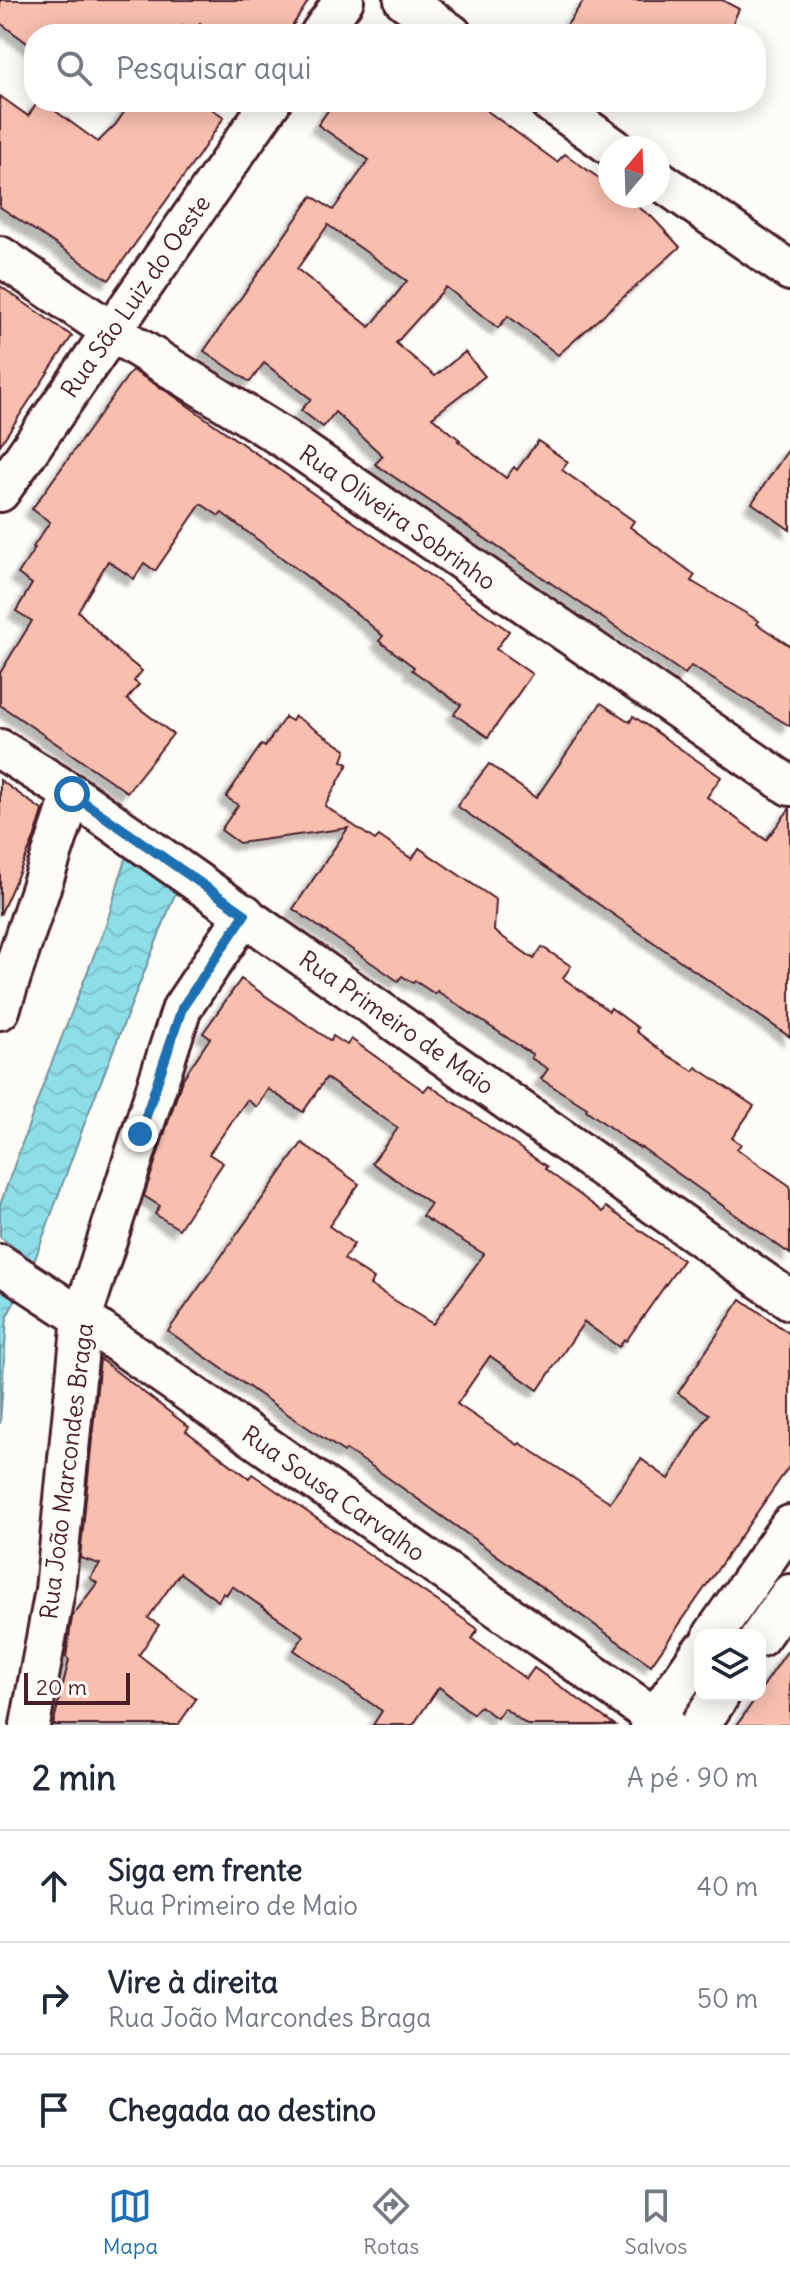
<!DOCTYPE html>
<html lang="pt">
<head>
<meta charset="utf-8">
<style>
	:root { --surface:#fff; --page:#f2f2f3; --text:#1f2937; --muted:#747a83; --line:#e0e1e3; --accent:#1f6fb2 }
	body { margin:0; font-family:Delius,sans-serif; background:var(--page); color:var(--text) }
	.controls { position:absolute; right:24px; bottom:24px; display:grid; overflow:hidden; border-radius:16px; box-shadow:0 4px 20px #0003 }
	.controls button { width:72px; height:72px; display:grid; place-items:center; padding:0; border:0; border-bottom:2px solid var(--line); background:var(--surface); color:var(--text); font:40px sans-serif }
	.compass { position:absolute; left:598px; top:136px; width:72px; height:72px; border-radius:50%; background:var(--surface); box-shadow:0 4px 20px #0003; rotate:19deg }
	.scale { position:absolute; left:24px; bottom:20px; width:106px; box-sizing:border-box; padding-left:8px; border:4px solid #4a1f2b; border-top:0; font-size:22px; line-height:28px; white-space:nowrap; color:#4a1f2b; -webkit-text-stroke:6px #fdfcf7; paint-order:stroke }
	.stop { position:absolute; width:24px; height:24px; margin:-18px; border:6px solid #1f6fb2; border-radius:50%; background:#fff }
	.stop.end { background:#1f6fb2; border-color:#fff; box-shadow:0 2px 8px #0008 }
	.list { margin:0; padding:0; list-style:none }
	h2 { display:flex; justify-content:space-between; align-items:center; height:104px; margin:0; padding:0 32px; font-size:34px }
	h2 small { font-size:26px; font-weight:400; color:var(--muted) }
	.list li { display:grid; grid-template-columns:52px 1fr auto; gap:24px; align-items:center; box-sizing:border-box; height:112px; padding:0 32px; border-top:2px solid var(--line) }
	.list b { display:block; font-size:30px; white-space:nowrap }
	.list p { margin:0; font-size:26px; white-space:nowrap; color:var(--muted) }
	.list em { font-size:26px; font-style:normal; color:var(--muted) }
	.icon { flex:none; width:44px; height:44px; fill:none; stroke:currentColor; stroke-width:2; stroke-linecap:round; stroke-linejoin:round }
	.map { position:relative; flex:none; width:790px; height:1725px; overflow:hidden }
	.search { position:absolute; background:var(--surface); box-shadow:0 4px 20px #0003; left:24px; right:24px; top:24px; height:88px; display:flex; align-items:center; gap:20px; box-sizing:border-box; padding:0 28px; border-radius:32px; color:var(--muted); font-size:30px }
	.sheet { height:440px; background:var(--surface) }
	nav { display:flex; justify-content:space-around; align-items:center; box-sizing:border-box; height:112px; border-top:2px solid var(--line); background:var(--surface); font-size:22px; color:var(--muted) }
	nav a { display:grid; justify-items:center; gap:4px }
	nav .on { color:var(--accent) }
	.map>svg:first-child { display:block }
	.water { fill:url(#water-waves); stroke:#72929c; stroke-width:2 }
	.building { fill:#f8bfaf; stroke:#4a1f2b; stroke-width:2; fill-rule:evenodd; filter:url(#shadow) }
	.lines { fill:none; stroke-linecap:round; stroke-linejoin:round }
	.minor-casing { stroke:#4a1f2b; stroke-width:44 }
	.minor { stroke:#fdfcf7; stroke-width:38 }
	.route { stroke:#1f6fb2; stroke-width:10 }
	.labels { text-anchor:middle; dominant-baseline:central; stroke-width:6; stroke-linejoin:round; paint-order:stroke }
	.street-label { font-size:24px; fill:#4a1f2b; stroke:#fdfcf7 }
</style>
</head>
<body>
<div class="map">
<svg width="790" height="1725" viewBox="0 0 790 1725">
	<defs>
		<pattern id="water-waves" width="16" height="10" patternUnits="userSpaceOnUse" patternTransform="scale(2)"><rect width="16" height="10" fill="#8ddee7"/><path d="M0 5q4-4 8 0t8 0" fill="none" stroke="#7bbec6"/></pattern>
		<filter id="shadow"><feDropShadow dx="-7" dy="7" stdDeviation="2" flood-color="#0004"/></filter>
	</defs>
	<rect width="100%" height="100%" fill="#fdfcf7"/>
	<filter id="ink" filterUnits="userSpaceOnUse"><feTurbulence type="fractalNoise" baseFrequency=".0125" numOctaves="2"/><feDisplacementMap in="SourceGraphic" scale="16" xChannelSelector="R" yChannelSelector="G"/><feConvolveMatrix kernelMatrix="1 2 1 2 8 2 1 2 1" color-interpolation-filters="sRGB"/></filter>
	<g filter="url(#ink)">
		<!-- water -->
		<g class="water">
			<polygon points="128,849 179,884 88,1114 34,1262 0,1237 0,1205 43,1085 107,922"/>
			<polygon points="0,1273 22,1288 7,1316 0,1424"/>
		</g>
		<!-- building -->
		<g class="building">
			<polygon points="0,0 309,0 287,34 214,34 200,23 194,33 183,25 177,34 34,34 34,48 0,23"/>
			<polygon points="584,0 722,0 739,9 728,34 561,34"/>
			<polygon points="0,96 28,116 38,102 43,102 98,142 116,124 131,102 201,102 224,117 199,155 109,280 0,207"/>
			<path d="M334,102H475L557,162L565,154L610,186V196H623L652,217L680,247L558,355L508,316L498,328L446,287L396,343L435,376L465,352L485,376L432,417L460,440L458,441L506,478L514,467L517,470L538,441L568,462L562,470L634,521L630,527L695,575L691,581L759,621L757,624L790,646V726L691,666L685,674L375,464L383,456L335,412L323,427L301,410L311,399L264,363L250,382L204,351L312,196L333,210L369,160L318,125ZM328,225L407,281L370,327L297,269Z"/>
			<polygon points="0,286 72,336 0,445"/>
			<polygon points="132,370 174,396 509,631 496,649 532,674 488,737 454,714 461,705 412,670 414,667 379,641 383,636 361,617 222,513 219,516 201,504 155,571 144,563 134,579 108,561 78,611 117,651 142,671 134,681 139,685 127,699 173,734 127,792 0,705 0,673 32,621 16,611 32,584 18,574 35,548 33,547 50,522 32,509"/>
			<polygon points="790,447 790,530 752,503"/>
			<polygon points="601,703 630,722 633,716 721,777 707,797 766,840 790,808 790,1037 457,806 489,764 536,798"/>
			<polygon points="295,716 346,750 342,761 348,764 325,806 375,840 379,836 412,859 419,848 496,900 494,931 534,959 542,947 571,966 563,978 609,1011 611,1008 638,1028 636,1031 664,1053 693,1071 696,1067 754,1106 732,1138 741,1144 737,1149 790,1186 790,1254 641,1147 640,1148 627,1140 586,1110 587,1108 541,1079 548,1069 531,1058 533,1055 437,991 435,994 415,981 413,983 402,976 398,981 293,909 348,828 239,843 221,830 238,805 226,797 261,745 265,747 285,717 292,721"/>
			<polygon points="0,780 43,811 34,839 0,915"/>
			<polygon points="241,979 331,1041 333,1036 347,1045 351,1039 424,1091 429,1085 547,1167 545,1169 603,1212 606,1207 683,1260 626,1341 624,1339 619,1347 584,1322 538,1390 490,1356 457,1404 518,1445 520,1443 610,1502 641,1459 669,1479 709,1414 678,1393 741,1299 790,1334 790,1465 651,1665 370,1465 346,1450 344,1452 289,1415 168,1331 302,1143 359,1184 329,1226 354,1244 344,1259 374,1279 370,1285 433,1324 484,1254 422,1216 431,1204 372,1163 398,1128 326,1078 303,1112 268,1089 257,1107 247,1100 209,1154 223,1163 179,1229 155,1214 160,1206 144,1196 182,1080 210,1038 203,1033"/>
			<polygon points="100,1359 189,1427 186,1431 249,1478 252,1474 478,1629 472,1639 526,1679 534,1668 615,1725 527,1725 504,1708 497,1718 480,1706 473,1714 439,1687 413,1725 373,1725 382,1711 294,1650 304,1636 232,1586 226,1595 223,1593 218,1601 180,1573 148,1618 159,1625 139,1655 196,1699 178,1725 53,1725 69,1660 66,1657 72,1617 97,1583 90,1578 100,1564 80,1558"/>
			<polygon points="790,1647 790,1725 737,1725 758,1695 760,1695 760,1691"/>
		</g>
		<g class="lines">
			<defs>
				<g id="minor">
					<polyline points="404,0 452,34"/>
					<polyline points="320,34 344,0"/>
					<polyline points="549,102 614,148"/>
					<polyline points="658,179 790,271"/>
					<polyline points="0,256 111,331 285,439 790,786"/>
					<polyline points="0,492 271,102"/>
					<polyline points="0,749 72,794 790,1300"/>
					<polyline points="0,1010 72,794"/>
					<polyline points="0,1264 82,1318 666,1725"/>
					<polyline points="713,1635 790,1525"/>
					<polyline points="760,1637 790,1594"/>
					<polyline points="30,1725 55,1590 82,1318 182,1008 245,914"/>
					<polyline points="650,1725 700,1653"/>
					<polyline points="700,1725 720,1695"/>
				</g>
			</defs>
			<!-- minor casing -->
			<use href="#minor" class="minor-casing"/>
			<!-- minor -->
			<use href="#minor" class="minor"/>
		</g>
	</g>
	<g class="lines" filter="url(#ink)">
		<!-- route -->
		<polyline class="route" points="72,794 245,914 182,1008 140,1134"/>
	</g>
	<g class="labels">
		<!-- street labels -->
		<g class="street-label">
			<text transform="translate(135 296) rotate(-55)">Rua São Luiz do Oeste</text>
			<text transform="translate(398 517) rotate(35)">Rua Oliveira Sobrinho</text>
			<text transform="translate(397 1022) rotate(35)">Rua Primeiro de Maio</text>
			<text transform="translate(66 1471) rotate(-83)">Rua João Marcondes Braga</text>
			<text transform="translate(334 1493) rotate(35)">Rua Sousa Carvalho</text>
		</g>
	</g>
</svg>
<div class="controls">
<button><svg class="icon" aria-label="layers" viewBox="0 0 24 24"><path d="M12 4l9 5-9 5-9-5zM3 14l9 5 9-5"/></svg></button>
</div>
<svg class="compass" viewBox="-18 -18 36 36"><path d="M0-13l5 13h-10z" fill="#e53935"/><path d="M0 13l5-13h-10z" fill="#747a83"/></svg>
<div class="scale">20 m</div>
<div class="stop" style="left:72px;top:794px"></div>
<div class="stop end" style="left:140px;top:1134px"></div>
<div class="search"><svg class="icon" aria-label="search" viewBox="0 0 24 24"><circle cx="10" cy="10" r="6"/><path d="M15 15l6 6"/></svg>Pesquisar aqui</div>
</div>
<section class="sheet">
<h2>2 min<small>A pé · 90 m</small></h2>
<ul class="list">
<li><svg class="icon" aria-label="ahead" viewBox="0 0 24 24"><path d="M12 20V5M6 11l6-6 6 6"/></svg><div><b>Siga em frente</b><p>Rua Primeiro de Maio</p></div><em>40 m</em></li>
<li><svg class="icon" aria-label="right" viewBox="0 0 24 24"><path d="M7 20v-9h11M14 6l5 5-5 5"/></svg><div><b>Vire à direita</b><p>Rua João Marcondes Braga</p></div><em>50 m</em></li>
<li><svg class="icon" aria-label="arrive" viewBox="0 0 24 24"><path d="M6 21V4h12l-3 4 3 4H6"/></svg><div><b>Chegada ao destino</b></div></li>
</ul>
</section>
<nav>
<a class="on"><svg class="icon" aria-label="map" viewBox="0 0 24 24"><path d="M3 6l6-2 6 2 6-2v14l-6 2-6-2-6 2zM9 4v14M15 6v14"/></svg>Mapa</a>
<a><svg class="icon" aria-label="directions" viewBox="0 0 24 24"><path d="M12 3l9 9-9 9-9-9zM9 14v-3h6M13 9l2 2-2 2"/></svg>Rotas</a>
<a><svg class="icon" aria-label="saved" viewBox="0 0 24 24"><path d="M7 4h10v16l-5-4-5 4z"/></svg>Salvos</a>
</nav>
</body>
</html>
